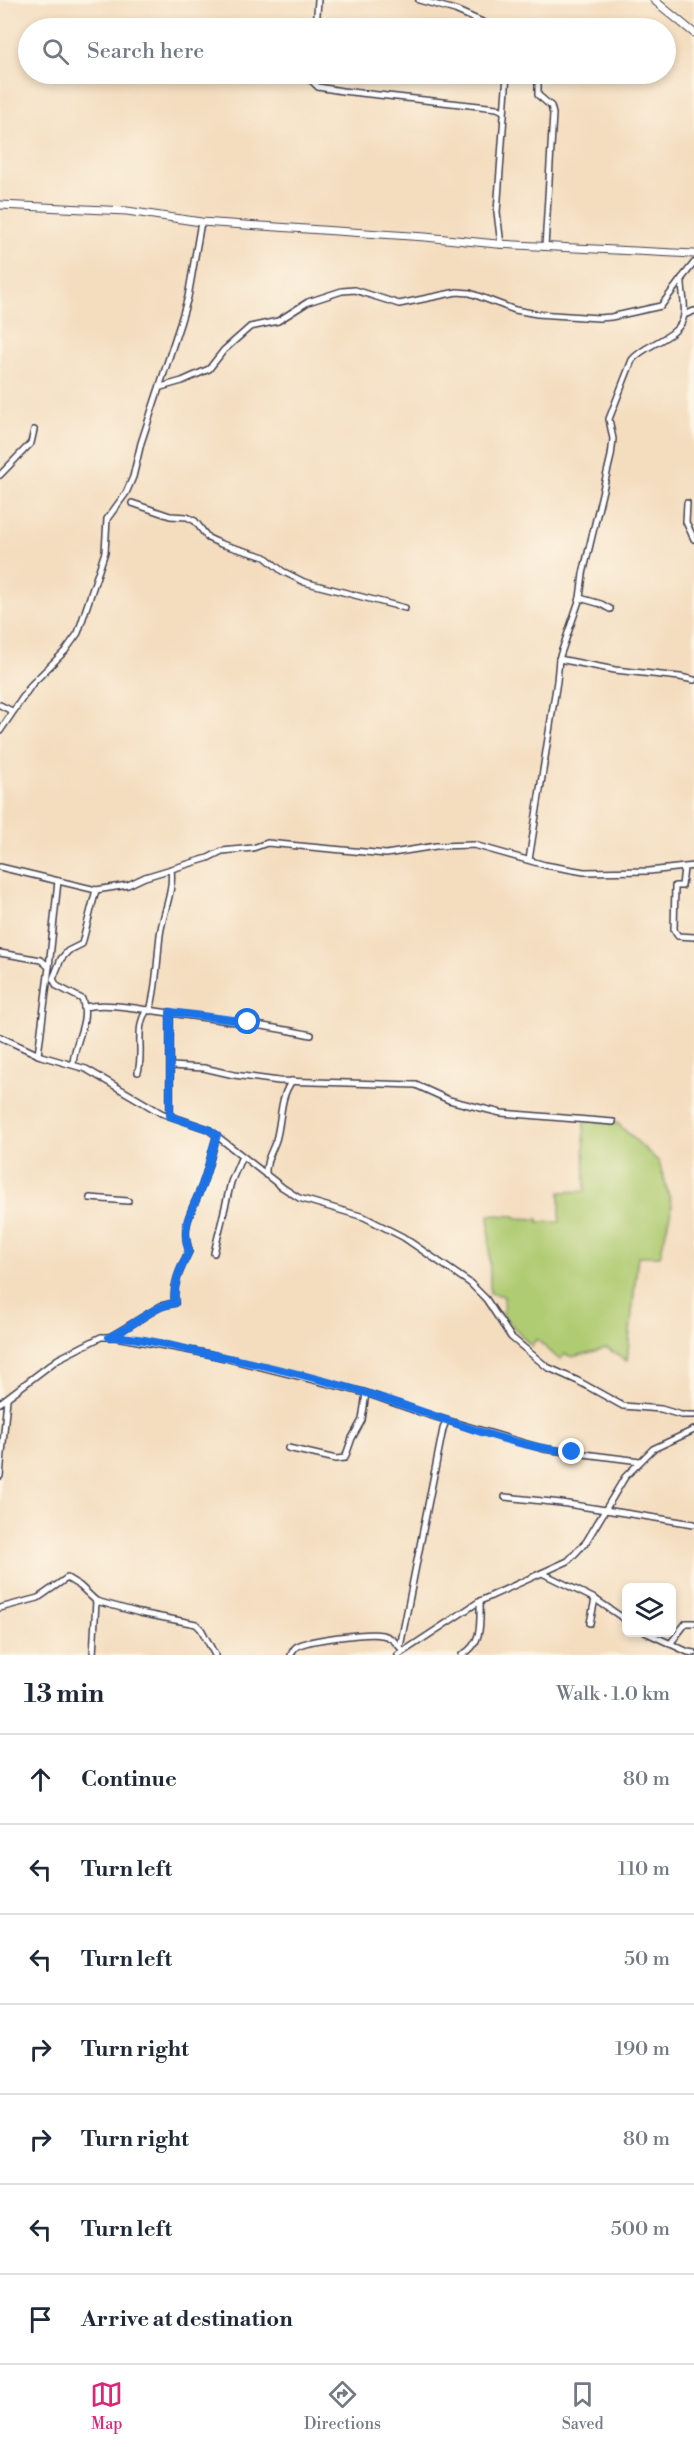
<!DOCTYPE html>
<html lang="en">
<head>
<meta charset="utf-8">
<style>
	:root { --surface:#fff; --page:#f2f2f3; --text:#1f2937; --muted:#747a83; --line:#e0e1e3; --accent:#db2777 }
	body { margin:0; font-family:"Libre Bodoni",serif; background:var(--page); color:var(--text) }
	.controls { position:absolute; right:18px; bottom:18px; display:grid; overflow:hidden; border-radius:9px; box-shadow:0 3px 9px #0003 }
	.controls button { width:54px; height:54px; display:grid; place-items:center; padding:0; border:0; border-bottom:2px solid var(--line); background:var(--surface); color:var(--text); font:30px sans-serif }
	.stop { position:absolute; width:18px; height:18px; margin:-14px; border:4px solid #1a73e8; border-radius:50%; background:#fff }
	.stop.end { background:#1a73e8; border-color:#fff; box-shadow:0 2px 6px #0008 }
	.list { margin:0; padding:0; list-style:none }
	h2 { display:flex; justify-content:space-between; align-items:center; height:78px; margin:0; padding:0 24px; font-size:26px }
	h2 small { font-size:20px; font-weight:400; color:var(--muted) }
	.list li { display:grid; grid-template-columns:39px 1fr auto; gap:18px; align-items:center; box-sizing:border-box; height:90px; padding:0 24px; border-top:2px solid var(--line) }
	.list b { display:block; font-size:22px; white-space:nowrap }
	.list em { font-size:20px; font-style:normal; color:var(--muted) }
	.icon { flex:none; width:33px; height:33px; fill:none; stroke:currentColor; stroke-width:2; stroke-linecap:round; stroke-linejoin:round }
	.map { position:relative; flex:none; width:694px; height:1655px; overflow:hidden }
	.search { position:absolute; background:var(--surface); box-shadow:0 3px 9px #0003; left:18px; right:18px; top:18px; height:66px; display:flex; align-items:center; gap:15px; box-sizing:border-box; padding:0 21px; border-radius:33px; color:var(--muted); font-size:22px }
	.sheet { height:708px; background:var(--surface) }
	nav { display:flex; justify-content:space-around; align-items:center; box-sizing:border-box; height:84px; border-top:2px solid var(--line); background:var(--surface); font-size:16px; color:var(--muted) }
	nav a { display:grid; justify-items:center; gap:3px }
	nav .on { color:var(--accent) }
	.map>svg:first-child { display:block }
	.green { fill:#b0cc73; stroke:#697757; stroke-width:1.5 }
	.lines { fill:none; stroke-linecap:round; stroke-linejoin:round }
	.minor-casing { stroke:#423e4f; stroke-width:8 }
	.tertiary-casing { stroke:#423e4f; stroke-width:9 }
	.minor { stroke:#fff; stroke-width:5 }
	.tertiary { stroke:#fff; stroke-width:7 }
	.route { stroke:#1a73e8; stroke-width:8 }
</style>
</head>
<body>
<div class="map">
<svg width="694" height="1655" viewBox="0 0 694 1655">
	<rect width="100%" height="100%" fill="#fcf5e5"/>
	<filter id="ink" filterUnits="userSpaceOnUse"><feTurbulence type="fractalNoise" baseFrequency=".0167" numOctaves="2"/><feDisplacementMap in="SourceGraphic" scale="12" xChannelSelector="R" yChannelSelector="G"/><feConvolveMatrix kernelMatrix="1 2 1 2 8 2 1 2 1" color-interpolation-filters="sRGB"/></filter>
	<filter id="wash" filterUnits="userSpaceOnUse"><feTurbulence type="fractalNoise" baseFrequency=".008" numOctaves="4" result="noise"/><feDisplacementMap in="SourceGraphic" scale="24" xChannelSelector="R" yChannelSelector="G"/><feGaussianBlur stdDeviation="1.35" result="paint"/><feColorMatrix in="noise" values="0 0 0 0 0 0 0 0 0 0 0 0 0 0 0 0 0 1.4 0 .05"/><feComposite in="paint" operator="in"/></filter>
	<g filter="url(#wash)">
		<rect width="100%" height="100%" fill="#f4ddbf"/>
		<!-- green -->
		<polygon class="green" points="584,1121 617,1123 659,1162 672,1206 660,1256 638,1256 627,1361 607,1348 572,1357 565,1354 560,1360 536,1339 532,1347 503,1315 504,1296 490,1293 489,1215 516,1216 516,1218 538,1219 538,1222 560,1222 560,1192 585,1191"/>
	</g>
	<g filter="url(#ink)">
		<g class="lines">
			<defs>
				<g id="minor">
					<polyline points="419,0 455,10 496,28"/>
					<polyline points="316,28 318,0"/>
					<polyline points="295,74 312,81 318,87 342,91 497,108 503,111"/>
					<polyline points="533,74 538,79 538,95 551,106 553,114 545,247"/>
					<polyline points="501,245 497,212 507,74"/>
					<polyline points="684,315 694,311"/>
					<polyline points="161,387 182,381 209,369 224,350 250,327 278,321 308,302 342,291 355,290 399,304 457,292 470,293 515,310 537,314 599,318 611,317 661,306 682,278"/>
					<polyline points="0,475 31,443 34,430"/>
					<polyline points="132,503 170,516 187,517 195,521 208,538 221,544 265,557 282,571 304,582 405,608"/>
					<polyline points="687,503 686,522 694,539"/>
					<path d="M580,598L583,574L611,456L613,439L609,419L632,360C645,343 681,338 684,315C686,303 681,290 682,278L694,263"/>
					<polyline points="559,659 615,670 680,677 694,680"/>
					<polyline points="0,705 12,711"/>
					<polyline points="0,731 32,684 65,651 78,633 105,552 107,519 126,493 133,477 141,443 180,324 188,297 201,222"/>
					<polyline points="529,860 557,681 559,659 580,598 601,604 610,609"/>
					<path d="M0,867L96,890L82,944L68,951L61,959L53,979L57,986L82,999C91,1021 73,1043 73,1065"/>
					<polyline points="684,868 682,886 675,886 674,930 678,936 694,937"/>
					<polyline points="96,890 128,885 145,877 208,858 222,851 253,848 267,843 386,854 436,846 474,845 545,865 584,872 649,871 694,866"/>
					<polyline points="0,953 41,960 49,967 38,1055"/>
					<polyline points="49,967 58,881"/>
					<path d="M84,1007C105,1003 128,1007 148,1010C203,1018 257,1023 311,1035"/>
					<path d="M150,1011C157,985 157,960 160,935C163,912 174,892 171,869"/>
					<polyline points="0,1037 41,1056 86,1069 161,1113 208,1129 282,1187 299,1198 364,1217 403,1237 470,1283 486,1299 511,1337 547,1367 578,1381 623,1406 661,1409 681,1415 694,1415"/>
					<polyline points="171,1066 204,1068 234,1075 279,1081 416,1085 449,1100 501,1113 613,1122"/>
					<path d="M138,1072C144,1052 134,1028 147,1010"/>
					<polyline points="170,1116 170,1012"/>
					<path d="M266,1175C265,1161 272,1152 276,1140C282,1120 279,1098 292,1081"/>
					<polyline points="90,1198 128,1201"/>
					<polyline points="214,1253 231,1182 242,1156"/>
					<path d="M112,1336L161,1306L175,1303C172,1284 181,1268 189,1251C181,1227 190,1215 199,1193C207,1175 211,1154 217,1135"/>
					<polyline points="0,1403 58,1359 101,1337 116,1337 209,1354 366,1393 422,1413 544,1449 640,1461"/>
					<polyline points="288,1448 336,1459 345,1458 352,1438 362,1420 366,1393"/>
					<polyline points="0,1476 7,1399"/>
					<polyline points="505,1497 561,1503 694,1524"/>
					<polyline points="542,1573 595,1599 626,1620"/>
					<polyline points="0,1608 38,1598 67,1578 80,1586 96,1601 140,1613 196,1624 201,1629 215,1655"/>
					<polyline points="590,1623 595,1599"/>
					<polyline points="645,1632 688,1652 694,1653"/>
					<polyline points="670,1644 686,1623 694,1623"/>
					<polyline points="400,1647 443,1429 446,1421"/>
					<polyline points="93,1655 96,1601"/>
					<path d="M291,1655C293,1651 293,1649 296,1647C305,1640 369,1632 382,1635C390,1636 395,1642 401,1648"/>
					<polyline points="398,1655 480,1601 568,1561 586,1542 625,1477 653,1449 694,1430"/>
					<path d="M462,1655C483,1644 480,1622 480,1601"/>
				</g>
				<g id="tertiary">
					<polyline points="654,0 694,33"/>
					<polyline points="0,205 127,211 201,222 425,237 497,244 694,254"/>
				</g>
			</defs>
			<!-- minor casing -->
			<use href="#minor" class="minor-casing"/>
			<!-- tertiary casing -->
			<use href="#tertiary" class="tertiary-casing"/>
			<!-- minor -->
			<use href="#minor" class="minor"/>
			<!-- tertiary -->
			<use href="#tertiary" class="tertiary"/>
		</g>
	</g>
	<g class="lines" filter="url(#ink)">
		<!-- route -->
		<path class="route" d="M248,1022L170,1012V1116L208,1129L217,1135C211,1154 207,1175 199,1193C190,1215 181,1226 189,1251C181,1268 172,1284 175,1303C149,1307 134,1327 109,1337C138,1336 170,1346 199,1352C265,1365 333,1381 397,1403C454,1422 512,1447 572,1452"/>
	</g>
</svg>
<div class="controls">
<button><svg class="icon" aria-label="layers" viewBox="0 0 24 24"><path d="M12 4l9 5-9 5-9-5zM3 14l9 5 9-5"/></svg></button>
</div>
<div class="stop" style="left:248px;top:1022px"></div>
<div class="stop end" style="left:572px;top:1452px"></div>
<div class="search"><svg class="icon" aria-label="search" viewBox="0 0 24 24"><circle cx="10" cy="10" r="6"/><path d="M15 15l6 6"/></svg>Search here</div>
</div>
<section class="sheet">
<h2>13 min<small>Walk · 1.0 km</small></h2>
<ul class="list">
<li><svg class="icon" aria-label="ahead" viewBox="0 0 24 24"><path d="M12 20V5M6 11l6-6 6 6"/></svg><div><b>Continue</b></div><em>80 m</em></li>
<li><svg class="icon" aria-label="left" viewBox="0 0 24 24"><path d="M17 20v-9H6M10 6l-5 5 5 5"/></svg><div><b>Turn left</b></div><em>110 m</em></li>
<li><svg class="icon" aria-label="left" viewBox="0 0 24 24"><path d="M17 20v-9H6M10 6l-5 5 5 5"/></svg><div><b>Turn left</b></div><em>50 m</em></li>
<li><svg class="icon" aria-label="right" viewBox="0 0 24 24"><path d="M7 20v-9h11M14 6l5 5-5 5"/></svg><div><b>Turn right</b></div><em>190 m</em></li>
<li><svg class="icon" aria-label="right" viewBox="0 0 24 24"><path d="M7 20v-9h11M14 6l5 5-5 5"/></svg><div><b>Turn right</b></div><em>80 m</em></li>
<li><svg class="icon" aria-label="left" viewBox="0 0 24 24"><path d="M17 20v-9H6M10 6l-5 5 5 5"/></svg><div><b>Turn left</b></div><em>500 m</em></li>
<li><svg class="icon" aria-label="arrive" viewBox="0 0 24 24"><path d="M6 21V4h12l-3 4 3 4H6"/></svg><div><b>Arrive at destination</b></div></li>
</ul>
</section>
<nav>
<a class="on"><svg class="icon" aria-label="map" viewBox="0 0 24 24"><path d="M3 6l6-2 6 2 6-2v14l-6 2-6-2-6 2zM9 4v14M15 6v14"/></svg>Map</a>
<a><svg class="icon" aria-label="directions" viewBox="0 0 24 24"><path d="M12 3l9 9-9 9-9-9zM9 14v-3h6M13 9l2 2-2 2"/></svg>Directions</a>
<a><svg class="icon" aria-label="saved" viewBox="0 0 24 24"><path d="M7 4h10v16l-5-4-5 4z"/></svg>Saved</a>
</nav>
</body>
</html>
